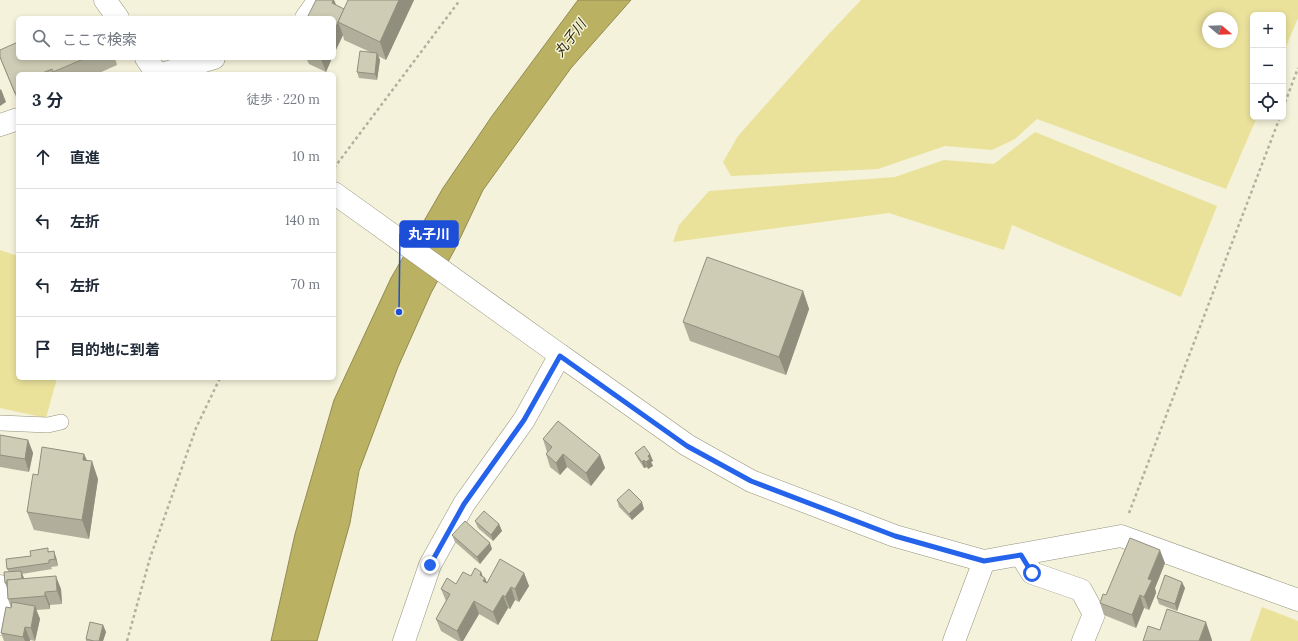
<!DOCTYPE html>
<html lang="ja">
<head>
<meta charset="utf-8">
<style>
	:root { --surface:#fff; --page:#f6f6f7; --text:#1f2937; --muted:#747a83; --line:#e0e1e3 }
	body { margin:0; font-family:Lora,"Noto Sans JP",serif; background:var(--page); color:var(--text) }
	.controls { position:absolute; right:12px; top:12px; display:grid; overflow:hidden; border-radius:6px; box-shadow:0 2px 6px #0003 }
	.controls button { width:36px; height:36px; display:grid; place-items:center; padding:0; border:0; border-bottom:1px solid var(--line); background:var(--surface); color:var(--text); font:20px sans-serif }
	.compass { position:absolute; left:1202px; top:12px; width:36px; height:36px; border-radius:50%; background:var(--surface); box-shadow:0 2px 6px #0003; rotate:109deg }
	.stop { position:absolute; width:12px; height:12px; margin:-9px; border:3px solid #2563eb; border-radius:50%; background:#fff }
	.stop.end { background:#2563eb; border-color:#fff; box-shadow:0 1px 4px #0008 }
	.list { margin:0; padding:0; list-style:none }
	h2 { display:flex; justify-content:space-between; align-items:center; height:52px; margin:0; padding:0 16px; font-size:17px }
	h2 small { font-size:13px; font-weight:400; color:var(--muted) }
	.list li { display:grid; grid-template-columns:26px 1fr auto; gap:12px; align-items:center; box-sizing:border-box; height:64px; padding:0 16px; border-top:1px solid var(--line) }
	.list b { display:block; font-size:15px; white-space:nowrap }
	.list em { font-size:13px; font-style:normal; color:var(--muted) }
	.icon { flex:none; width:22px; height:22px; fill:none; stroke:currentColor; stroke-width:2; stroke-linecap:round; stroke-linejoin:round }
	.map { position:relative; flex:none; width:1298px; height:641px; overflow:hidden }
	.search { position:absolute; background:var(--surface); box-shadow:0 2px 6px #0003; left:16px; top:16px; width:320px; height:44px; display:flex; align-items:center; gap:10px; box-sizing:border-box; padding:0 14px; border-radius:6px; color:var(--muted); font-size:15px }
	.panel { position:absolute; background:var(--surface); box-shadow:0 2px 6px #0003; left:16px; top:72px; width:320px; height:308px; border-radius:6px }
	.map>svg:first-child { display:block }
	.green { fill:#eae29b; fill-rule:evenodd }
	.water { fill:#bab162; stroke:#918b50 }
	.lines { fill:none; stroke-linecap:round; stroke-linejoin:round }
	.service-casing { stroke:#95937d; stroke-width:16 }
	.minor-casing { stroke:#95937d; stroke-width:23 }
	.path { stroke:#b3b19e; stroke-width:2.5; stroke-dasharray:3 3; stroke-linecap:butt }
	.service { stroke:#fff; stroke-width:15 }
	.minor { stroke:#fff; stroke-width:22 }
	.wall { fill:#b1af9b }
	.shaded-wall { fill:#908f7e }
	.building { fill:#ceccb4; stroke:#908f7e }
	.route { stroke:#2563eb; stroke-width:5 }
	.labels { text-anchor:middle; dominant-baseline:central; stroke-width:3; stroke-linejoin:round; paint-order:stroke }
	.water-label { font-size:14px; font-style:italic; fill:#302c08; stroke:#f4f2da }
	.leader { fill:none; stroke:#1d4ed8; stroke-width:1.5 }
	.callout-dot { fill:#1d4ed8; stroke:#f4f2da; stroke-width:1.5 }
	.callout { fill:#1d4ed8; stroke:#1d4ed8; stroke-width:1.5 }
	.callout-label { font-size:14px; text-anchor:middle; font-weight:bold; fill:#fff }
</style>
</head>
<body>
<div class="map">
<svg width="1298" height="641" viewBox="0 0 1298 641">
	<rect width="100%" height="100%" fill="#f4f2da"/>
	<!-- green -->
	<g class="green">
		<path d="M861,0H1298V18L1283,54V15H1253V117H1257L1226,189L1037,119L1015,139L992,150L945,146L878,169L731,176L723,162L738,136L825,38ZM1208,18H1232V42H1208Z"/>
		<polygon points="1035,132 1217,206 1181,297 1012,225 1004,250 889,213 673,242 679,225 709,191 895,177 944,160 994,164"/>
		<polygon points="0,250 18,256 18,378 57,378 46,418 0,408"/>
		<polygon points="1262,607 1298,621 1298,641 1250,641"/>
	</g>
	<!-- water -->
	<polygon class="water" points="578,0 631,0 571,68 483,190 455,249 431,293 398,367 359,471 350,523 317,641 271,641 295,534 334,400 391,278 443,188 492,116"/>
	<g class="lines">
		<defs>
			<polyline id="service" points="0,423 48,425 61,422"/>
			<g id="minor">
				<polyline points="105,0 118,18"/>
				<polyline points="306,18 319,0"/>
				<polyline points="146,58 157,74"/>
				<polyline points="162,74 214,58"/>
				<polyline points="0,125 18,119"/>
				<polyline points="334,193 560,355"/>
				<polyline points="1021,555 1032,573 1081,590 1094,614 1083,641"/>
				<polyline points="984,561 1121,536 1298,600"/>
				<polyline points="0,586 3,608 0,624"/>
				<polyline points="404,641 430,565 464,504 524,420 560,355 687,445 751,481 895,536 984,561 954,641"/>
			</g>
		</defs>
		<!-- service casing -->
		<use href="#service" class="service-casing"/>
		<!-- minor casing -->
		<use href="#minor" class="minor-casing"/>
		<!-- path -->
		<g class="path">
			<polyline points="1283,108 1298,68"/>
			<polyline points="334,168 460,0"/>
			<polyline points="1129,513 1280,117"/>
			<polyline points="127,641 150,558 196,428 220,378"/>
		</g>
		<!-- service -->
		<use href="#service" class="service"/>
		<!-- minor -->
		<use href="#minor" class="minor"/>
	</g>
	<!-- wall -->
	<g class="wall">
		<polygon points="414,0 386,60 378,56 380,60 377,80 359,78 357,72 370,52 344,40 343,35 334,54 334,18 336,5 344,9"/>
		<polygon points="0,50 18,58 115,58 117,65 97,74 18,74 18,102 0,58"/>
		<polygon points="306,58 332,58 326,72 309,64"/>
		<polygon points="803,291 809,309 786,375 690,341 683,322"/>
		<polygon points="0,435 28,440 33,453 29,472 0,467"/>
		<polygon points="543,439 600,455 605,468 591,486 567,467 560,475 550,467 546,454 547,452"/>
		<polygon points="635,453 650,454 653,461 651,462 653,466 648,469 647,467 644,468 638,459"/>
		<polygon points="84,454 87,460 98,479 89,539 34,530 27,512 38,475"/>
		<polygon points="617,500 644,509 632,520 619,507"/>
		<polygon points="475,521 499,524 502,531 493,541 478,528"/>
		<polygon points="452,535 492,549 480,564 455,542"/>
		<polygon points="49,551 56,557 58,566 51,567 52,569 22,574 24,579 61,589 62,604 50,605 50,609 36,610 40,619 35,641 30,640 30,641 4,641 1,633 11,608 8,599 7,588 5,583 9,572 7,569 31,556"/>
		<polygon points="1165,563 1155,588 1156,593 1149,610 1144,608 1136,628 1104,615 1100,603 1106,595"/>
		<polygon points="481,572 483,577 485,578 487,583 524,573 529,586 519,602 515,600 510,609 508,608 498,625 479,614 463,641 458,641 441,631 436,619 446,601 441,589 456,584 471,576"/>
		<polygon points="1185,588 1177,611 1159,604 1157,598"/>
		<polygon points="103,625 106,632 103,641 86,641 86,639"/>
	</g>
	<!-- shaded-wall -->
	<g class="shaded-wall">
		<polygon points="333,0 334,0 339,11 332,3"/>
		<polygon points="399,0 414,0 386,60 380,42"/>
		<polygon points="338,22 343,35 334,54 334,31"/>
		<polygon points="377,53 380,60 377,80 375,74"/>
		<polygon points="322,58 332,58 326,72 321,59"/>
		<polygon points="1,89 6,102 0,106 0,90"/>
		<polygon points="803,291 809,309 786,375 779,357"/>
		<polygon points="28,440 33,453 29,472 25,459"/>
		<polygon points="84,454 90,470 92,461 98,479 89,539 82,520 83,460"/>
		<polygon points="563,454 567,467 560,475 556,463"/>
		<polygon points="650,454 653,461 651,462 653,466 648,469 646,462 648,456"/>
		<polygon points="600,455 605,468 591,486 586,473"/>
		<polygon points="644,460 647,467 644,468 642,462"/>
		<polygon points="642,502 644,509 632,520 629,514"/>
		<polygon points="499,524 502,531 493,541 491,535"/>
		<polygon points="490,543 492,549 480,564 477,557"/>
		<polygon points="1160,550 1165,563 1155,588 1156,593 1149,610 1144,597 1148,579"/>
		<polygon points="54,551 56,557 58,566 55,559"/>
		<polygon points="21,571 24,578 24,588 22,582"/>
		<polygon points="481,572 484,580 485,578 490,591 480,575"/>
		<polygon points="524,573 529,586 519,602 515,589"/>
		<polygon points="56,576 61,589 62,604 57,591"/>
		<polygon points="1182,582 1185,588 1177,611 1175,604"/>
		<polygon points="511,587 515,600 510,609 505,597"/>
		<polygon points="45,592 50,605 50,609 45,596"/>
		<polygon points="503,595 508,608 498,625 493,612"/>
		<polygon points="1140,595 1144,608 1136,628 1132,615"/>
		<polygon points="474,601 479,614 463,641 461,641 457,631"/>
		<polygon points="35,606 40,619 35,641 31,628"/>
		<polygon points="1206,622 1212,640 1212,641 1199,641"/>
		<polygon points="103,625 106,632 103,641 99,641"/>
		<polygon points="25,627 30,640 30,641 25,641 23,637"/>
	</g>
	<!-- building -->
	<g class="building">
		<polygon points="316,0 333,0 332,3 344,9 334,31 334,18 307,18"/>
		<polygon points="348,0 399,0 380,42 338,22"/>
		<polygon points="18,42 18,58 86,58 53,72 52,69 40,74 18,74 18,92 15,93 0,57 0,50"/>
		<polygon points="360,51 377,53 375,74 357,72"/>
		<polygon points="707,257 803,291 779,357 683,322"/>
		<polygon points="558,421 600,455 586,473 563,454 556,463 546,454 552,447 543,439"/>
		<polygon points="0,435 28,440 25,459 0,455"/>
		<polygon points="644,446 650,454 648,456 650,459 646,462 644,460 642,462 635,453"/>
		<polygon points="42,447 84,454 83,460 92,461 82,520 27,512 33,474 38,475"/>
		<polygon points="629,489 642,502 629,514 617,500"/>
		<polygon points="484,511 499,524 491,535 475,521"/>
		<polygon points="465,521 490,543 477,557 452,535"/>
		<polygon points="1130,538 1160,550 1148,579 1152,580 1144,597 1140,595 1132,615 1100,603 1103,594 1106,595"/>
		<polygon points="48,548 48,552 54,551 55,559 49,560 49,563 7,569 6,559 31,556 30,551"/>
		<polygon points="500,559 524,573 515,589 511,587 505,597 503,595 493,612 474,601 457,631 436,619 450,594 441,589 447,578 456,584 463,572 471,576 475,568 481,572 480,575 485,578 483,581 487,583"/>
		<polygon points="21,571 22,579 7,580 7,583 5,583 4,572"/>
		<polygon points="1165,575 1182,582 1175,604 1157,598"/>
		<polygon points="56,576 57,591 45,592 45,596 8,599 7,580"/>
		<polygon points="12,602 35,606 31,628 25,627 23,637 1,633 6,607 11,608"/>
		<polygon points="1167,609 1206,622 1199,641 1143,641 1148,626 1160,630"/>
		<polygon points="90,622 103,625 99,641 94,641 86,639"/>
	</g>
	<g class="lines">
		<!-- route -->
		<polyline class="route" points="430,565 464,504 524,420 560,356 687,446 751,481 895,536 984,561 1021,555 1032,573"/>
	</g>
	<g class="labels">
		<!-- water labels -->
		<g class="water-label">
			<text transform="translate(570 38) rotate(-53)">丸子川</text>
		</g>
	</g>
	<!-- callouts -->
	<path class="leader" d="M399 312L400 234"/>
	<circle class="callout-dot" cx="399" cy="312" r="4"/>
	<rect class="callout" x="400" y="221" width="58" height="26" rx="4"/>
	<g class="callout-label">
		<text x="429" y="239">丸子川</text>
	</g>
</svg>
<div class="controls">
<button>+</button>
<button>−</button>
<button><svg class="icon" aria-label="locate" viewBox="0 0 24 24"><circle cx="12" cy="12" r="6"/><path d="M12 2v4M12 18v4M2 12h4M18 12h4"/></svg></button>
</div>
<svg class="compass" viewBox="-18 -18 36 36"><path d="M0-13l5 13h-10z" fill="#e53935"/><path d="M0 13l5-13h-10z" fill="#747a83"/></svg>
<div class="stop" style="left:1032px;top:573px"></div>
<div class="stop end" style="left:430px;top:565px"></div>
<div class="search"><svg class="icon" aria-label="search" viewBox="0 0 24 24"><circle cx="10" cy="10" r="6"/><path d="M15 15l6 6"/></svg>ここで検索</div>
<section class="panel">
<h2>3 分<small>徒歩 · 220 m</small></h2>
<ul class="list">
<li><svg class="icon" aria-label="ahead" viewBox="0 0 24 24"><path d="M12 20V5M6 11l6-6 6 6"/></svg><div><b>直進</b></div><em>10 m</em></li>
<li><svg class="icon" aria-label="left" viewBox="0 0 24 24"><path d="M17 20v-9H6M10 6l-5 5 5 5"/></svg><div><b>左折</b></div><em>140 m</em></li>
<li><svg class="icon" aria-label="left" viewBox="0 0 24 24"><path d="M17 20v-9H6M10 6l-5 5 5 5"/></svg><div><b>左折</b></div><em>70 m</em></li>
<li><svg class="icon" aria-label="arrive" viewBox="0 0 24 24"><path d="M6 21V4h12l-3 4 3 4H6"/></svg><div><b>目的地に到着</b></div></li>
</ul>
</section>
</div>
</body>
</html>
